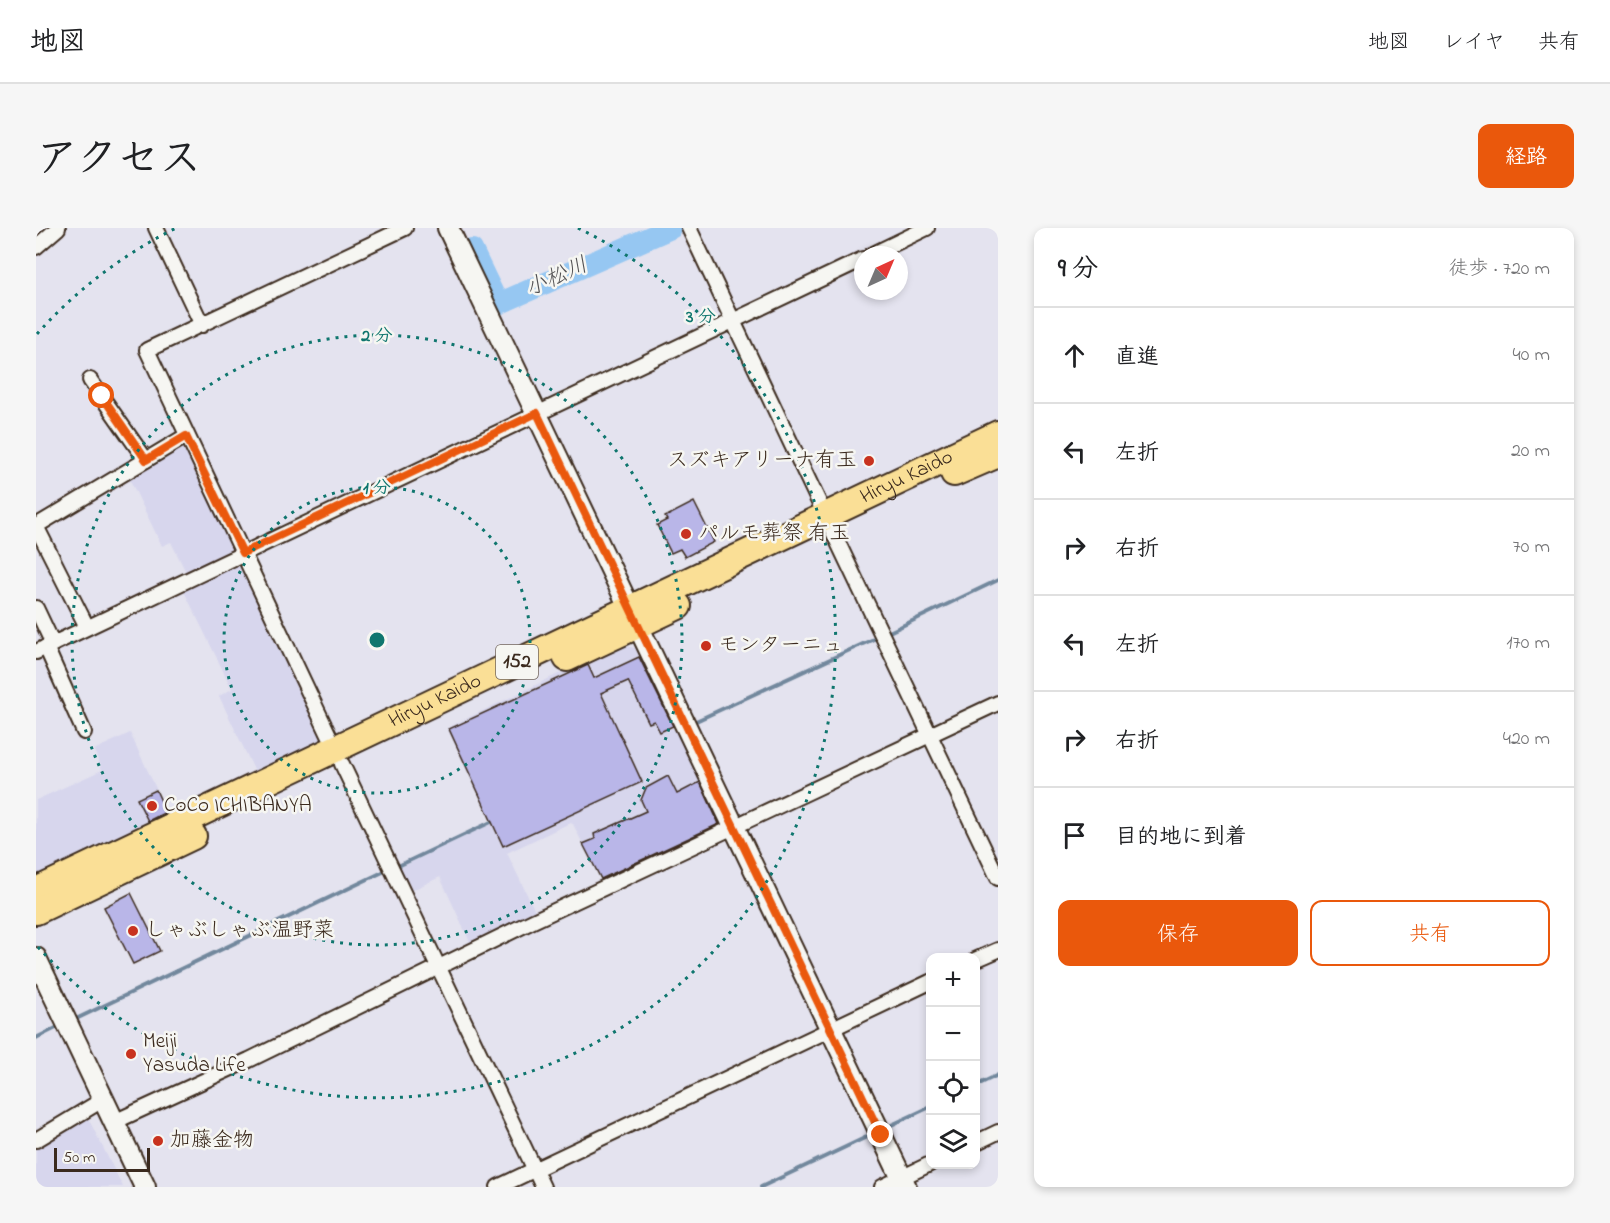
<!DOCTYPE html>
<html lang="ja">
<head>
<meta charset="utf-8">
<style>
	:root { --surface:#fff; --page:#f6f6f6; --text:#202124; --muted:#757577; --line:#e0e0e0; --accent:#ea580c }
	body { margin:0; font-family:"Indie Flower","Klee One",sans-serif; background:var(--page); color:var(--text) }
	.controls { position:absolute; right:18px; bottom:18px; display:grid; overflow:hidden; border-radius:12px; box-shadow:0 3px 9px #0003 }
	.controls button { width:54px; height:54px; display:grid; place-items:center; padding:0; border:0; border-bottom:2px solid var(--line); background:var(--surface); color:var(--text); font:30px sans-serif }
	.compass { position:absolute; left:818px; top:18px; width:54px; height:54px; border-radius:50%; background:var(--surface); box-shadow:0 3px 9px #0003; rotate:44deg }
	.scale { position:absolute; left:18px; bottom:15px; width:96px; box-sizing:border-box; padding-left:6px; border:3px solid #3b2a1e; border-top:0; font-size:16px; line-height:21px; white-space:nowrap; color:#3b2a1e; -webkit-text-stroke:4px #f6f6f2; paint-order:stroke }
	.stop { position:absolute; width:18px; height:18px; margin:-14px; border:4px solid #ea580c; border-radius:50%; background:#fff }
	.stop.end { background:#ea580c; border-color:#fff; box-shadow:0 2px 6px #0008 }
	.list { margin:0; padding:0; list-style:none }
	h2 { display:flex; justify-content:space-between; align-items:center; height:78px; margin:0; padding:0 24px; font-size:26px }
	h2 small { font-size:20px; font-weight:400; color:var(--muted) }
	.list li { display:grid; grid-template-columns:39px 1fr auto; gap:18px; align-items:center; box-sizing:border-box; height:96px; padding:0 24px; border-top:2px solid var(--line) }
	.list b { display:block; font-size:22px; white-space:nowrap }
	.list em { font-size:20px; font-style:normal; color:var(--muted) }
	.actions { display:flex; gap:12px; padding:18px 24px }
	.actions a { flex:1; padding:14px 0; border:2px solid var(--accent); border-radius:12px; text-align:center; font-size:21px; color:var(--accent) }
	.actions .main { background:var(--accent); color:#fff }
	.icon { flex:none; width:33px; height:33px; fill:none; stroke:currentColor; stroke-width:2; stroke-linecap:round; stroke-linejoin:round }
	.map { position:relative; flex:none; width:962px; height:959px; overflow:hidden; border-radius:12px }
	header { display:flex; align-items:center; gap:36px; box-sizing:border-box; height:84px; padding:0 30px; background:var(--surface); border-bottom:2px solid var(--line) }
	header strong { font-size:28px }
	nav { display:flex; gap:33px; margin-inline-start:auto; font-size:21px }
	.intro { display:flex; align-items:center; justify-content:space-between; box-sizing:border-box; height:144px; padding:0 36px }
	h1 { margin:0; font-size:42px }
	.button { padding:15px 27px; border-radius:12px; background:var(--accent); color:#fff; font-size:21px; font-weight:700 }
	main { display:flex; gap:36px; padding:0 36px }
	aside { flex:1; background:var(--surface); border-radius:12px; box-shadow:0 3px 9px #0003 }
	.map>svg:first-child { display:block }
	.built { fill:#d7d6ed }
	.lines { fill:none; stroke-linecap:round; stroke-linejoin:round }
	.stream { stroke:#72889d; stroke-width:4 }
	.river { stroke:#96c7f2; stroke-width:22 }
	.building { fill:#b9b6e8; stroke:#3b2a1e; stroke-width:1.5 }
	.street-casing { stroke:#3b2a1e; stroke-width:18 }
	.secondary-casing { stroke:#3b2a1e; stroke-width:24 }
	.highway-casing { stroke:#3b2a1e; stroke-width:30 }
	.street { stroke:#f6f6f2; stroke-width:14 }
	.secondary { stroke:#f6f6f2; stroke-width:20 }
	.highway { stroke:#fadf96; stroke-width:26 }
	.route { stroke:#ea580c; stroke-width:8 }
	.ring { fill:none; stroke:#0f766e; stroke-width:3; stroke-dasharray:3 6 }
	.poi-dot { fill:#c8321e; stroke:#f6f6f2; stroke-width:2 }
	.labels { text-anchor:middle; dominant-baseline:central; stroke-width:5; stroke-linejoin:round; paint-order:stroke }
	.shield { fill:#f6f6f2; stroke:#73675e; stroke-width:1.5 }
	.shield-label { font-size:20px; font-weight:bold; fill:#3b2a1e }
	.poi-label { font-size:21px; fill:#3b2a1e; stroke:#f6f6f2; text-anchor:start }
	.street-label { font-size:21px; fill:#3b2a1e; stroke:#f6f6f2 }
	.water-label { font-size:22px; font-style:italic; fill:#525153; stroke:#f6f6f2 }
	.centre { fill:#0f766e; stroke:#f6f6f2; stroke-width:3 }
	.ring-label { font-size:18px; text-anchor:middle; font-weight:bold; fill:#0f766e; stroke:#f6f6f2; stroke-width:5; stroke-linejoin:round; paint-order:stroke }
</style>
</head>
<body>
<header>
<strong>地図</strong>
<nav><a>地図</a><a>レイヤ</a><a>共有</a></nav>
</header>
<div class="intro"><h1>アクセス</h1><a class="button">経路</a></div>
<main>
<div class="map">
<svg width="962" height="959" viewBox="0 0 962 959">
	<rect width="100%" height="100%" fill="#e4e3ef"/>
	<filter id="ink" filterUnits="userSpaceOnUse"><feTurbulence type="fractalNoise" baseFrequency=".0167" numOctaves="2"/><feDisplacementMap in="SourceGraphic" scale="12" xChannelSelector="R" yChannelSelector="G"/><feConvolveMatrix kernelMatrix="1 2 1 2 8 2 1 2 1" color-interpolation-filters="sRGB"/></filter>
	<g filter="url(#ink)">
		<!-- built -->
		<g class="built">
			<polygon points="148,216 200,321 150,344 135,314 126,318 94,252"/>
			<polygon points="204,331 292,515 221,548 183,468 196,461 146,359"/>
			<polygon points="584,416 605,422 687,597 567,656 537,596 534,595 471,625 500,685 435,716 404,649 372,664 361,641 456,595 411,500"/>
			<polygon points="94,505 132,586 0,648 0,572 66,542 58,522"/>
			<polygon points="51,888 87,959 0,959 0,921"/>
		</g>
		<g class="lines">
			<!-- stream -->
			<g class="stream">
				<polyline points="849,406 962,352"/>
				<polyline points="660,493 842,409"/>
				<polyline points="360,639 455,594"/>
				<polyline points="40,791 351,642"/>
				<polyline points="0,810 20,800"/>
				<polyline points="939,858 962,847"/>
				<polyline points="849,900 894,879"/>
				<polyline points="725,959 837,906"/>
			</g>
			<!-- river -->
			<polyline class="river" points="436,22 462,76 635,0"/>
		</g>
		<!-- building -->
		<g class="building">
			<polygon points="658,274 678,314 649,329 644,321 635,325 621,297 631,292 629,289"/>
			<polygon points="603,429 637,498 624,504 618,493 613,495 592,453 565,465 606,554 467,618 413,501 552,437 558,450"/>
			<polygon points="632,548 641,566 664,554 683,596 565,651 547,616 559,611 558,606 610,583 605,572 610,560"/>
			<polygon points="120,562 130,584 112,593 101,571"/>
			<polygon points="95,665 124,723 97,736 68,679"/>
		</g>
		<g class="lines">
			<defs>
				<g id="street">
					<polyline points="120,0 166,97"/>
					<polyline points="653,0 789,287"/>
					<polyline points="0,19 22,0"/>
					<polyline points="835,27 891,0"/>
					<polyline points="54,152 110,232"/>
					<polyline points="0,298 150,208"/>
					<polyline points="0,298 51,399"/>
					<polyline points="796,302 962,650"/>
					<polyline points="0,380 17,416"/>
					<polyline points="10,419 48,504"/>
					<polyline points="0,424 827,31"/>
					<polyline points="300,522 111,122 369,0"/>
					<polyline points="306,536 507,959"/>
					<polyline points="939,732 962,722"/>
					<polyline points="78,894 213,832 497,693 962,475"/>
					<polyline points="0,912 68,871"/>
					<polyline points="939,915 962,904"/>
					<polyline points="462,959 894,754"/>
					<polyline points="846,959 894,936"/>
				</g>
				<g id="secondary">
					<polyline points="412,0 870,959"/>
					<polyline points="0,730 109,959"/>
				</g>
				<g id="highway">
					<polyline points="918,245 962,226"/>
					<polyline points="531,430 642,378"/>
					<path id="s1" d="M0,663L962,206"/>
					<polyline points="0,683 157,608"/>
				</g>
			</defs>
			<!-- street casing -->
			<use href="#street" class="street-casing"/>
			<!-- secondary casing -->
			<use href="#secondary" class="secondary-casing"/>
			<!-- highway casing -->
			<use href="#highway" class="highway-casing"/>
			<!-- street -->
			<use href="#street" class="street"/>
			<!-- secondary -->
			<use href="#secondary" class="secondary"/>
			<!-- highway -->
			<use href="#highway" class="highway"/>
		</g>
	</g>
	<g class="lines" filter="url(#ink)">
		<!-- route -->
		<polyline class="route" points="66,168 110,232 150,208 207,325 501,185 845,907"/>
	</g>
	<!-- distance rings -->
	<g class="ring">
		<circle cx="341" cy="412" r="153"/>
		<circle cx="341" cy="412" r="305"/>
		<path d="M1 106A458 458 0 0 1 140 0M542 0A458 458 0 1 1 1 718"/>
	</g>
	<!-- markers -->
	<g class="poi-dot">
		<circle cx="833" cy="233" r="6"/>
		<circle cx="650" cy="306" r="6"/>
		<circle cx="670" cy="418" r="6"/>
		<circle cx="116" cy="578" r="6"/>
		<circle cx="97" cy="703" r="6"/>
		<circle cx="95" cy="826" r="6"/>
		<circle cx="122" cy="913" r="6"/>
	</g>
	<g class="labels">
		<!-- shield labels -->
		<rect class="shield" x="460" y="417" width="42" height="34" rx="4.5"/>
		<g class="shield-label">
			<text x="481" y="434">152</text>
		</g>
		<!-- poi labels -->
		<g class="poi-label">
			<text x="821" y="233" text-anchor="end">スズキアリーナ有玉</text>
			<text x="662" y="306">パルモ葬祭 有玉</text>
			<text x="682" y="418">モンターニュ</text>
			<text x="128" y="578">CoCo ICHIBANYA</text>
			<text x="109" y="703">しゃぶしゃぶ温野菜</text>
			<text x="107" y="814">Meiji<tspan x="107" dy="24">Yasuda Life</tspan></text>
			<text x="134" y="913">加藤金物</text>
		</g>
		<!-- street labels -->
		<g class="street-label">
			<text stroke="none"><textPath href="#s1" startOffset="964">Hiryu Kaido</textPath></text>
			<text stroke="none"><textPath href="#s1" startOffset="442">Hiryu Kaido</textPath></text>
		</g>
		<!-- water labels -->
		<g class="water-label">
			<text transform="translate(521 50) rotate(-24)">小松川</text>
		</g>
	</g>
	<circle cx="341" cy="412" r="9" class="centre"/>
	<g class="ring-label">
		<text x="665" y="94">3 分</text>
		<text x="341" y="113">2 分</text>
		<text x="341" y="265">1 分</text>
	</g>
</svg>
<div class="controls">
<button>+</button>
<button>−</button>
<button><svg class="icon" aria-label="locate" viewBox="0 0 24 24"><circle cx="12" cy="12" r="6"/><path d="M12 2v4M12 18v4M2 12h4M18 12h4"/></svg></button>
<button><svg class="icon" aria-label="layers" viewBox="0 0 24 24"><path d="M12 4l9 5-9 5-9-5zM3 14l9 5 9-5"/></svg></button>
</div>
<svg class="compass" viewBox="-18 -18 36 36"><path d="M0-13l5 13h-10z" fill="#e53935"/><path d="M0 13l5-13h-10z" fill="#757577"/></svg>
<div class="scale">50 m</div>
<div class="stop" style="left:66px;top:168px"></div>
<div class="stop end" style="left:845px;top:907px"></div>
</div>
<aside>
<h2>9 分<small>徒歩 · 720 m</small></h2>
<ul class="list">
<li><svg class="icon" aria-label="ahead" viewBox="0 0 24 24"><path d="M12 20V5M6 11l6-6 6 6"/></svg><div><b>直進</b></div><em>40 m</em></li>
<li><svg class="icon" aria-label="left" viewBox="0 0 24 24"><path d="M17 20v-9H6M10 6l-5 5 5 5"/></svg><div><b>左折</b></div><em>20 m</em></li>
<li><svg class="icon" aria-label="right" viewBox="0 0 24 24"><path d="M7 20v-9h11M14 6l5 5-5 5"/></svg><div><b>右折</b></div><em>70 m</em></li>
<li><svg class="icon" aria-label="left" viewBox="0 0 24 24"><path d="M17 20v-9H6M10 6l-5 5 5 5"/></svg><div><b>左折</b></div><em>170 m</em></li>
<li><svg class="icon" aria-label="right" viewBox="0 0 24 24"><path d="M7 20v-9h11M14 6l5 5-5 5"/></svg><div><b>右折</b></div><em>420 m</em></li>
<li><svg class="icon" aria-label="arrive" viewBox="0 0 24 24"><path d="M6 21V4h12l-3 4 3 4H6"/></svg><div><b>目的地に到着</b></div></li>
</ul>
<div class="actions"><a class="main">保存</a><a>共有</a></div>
</aside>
</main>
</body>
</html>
